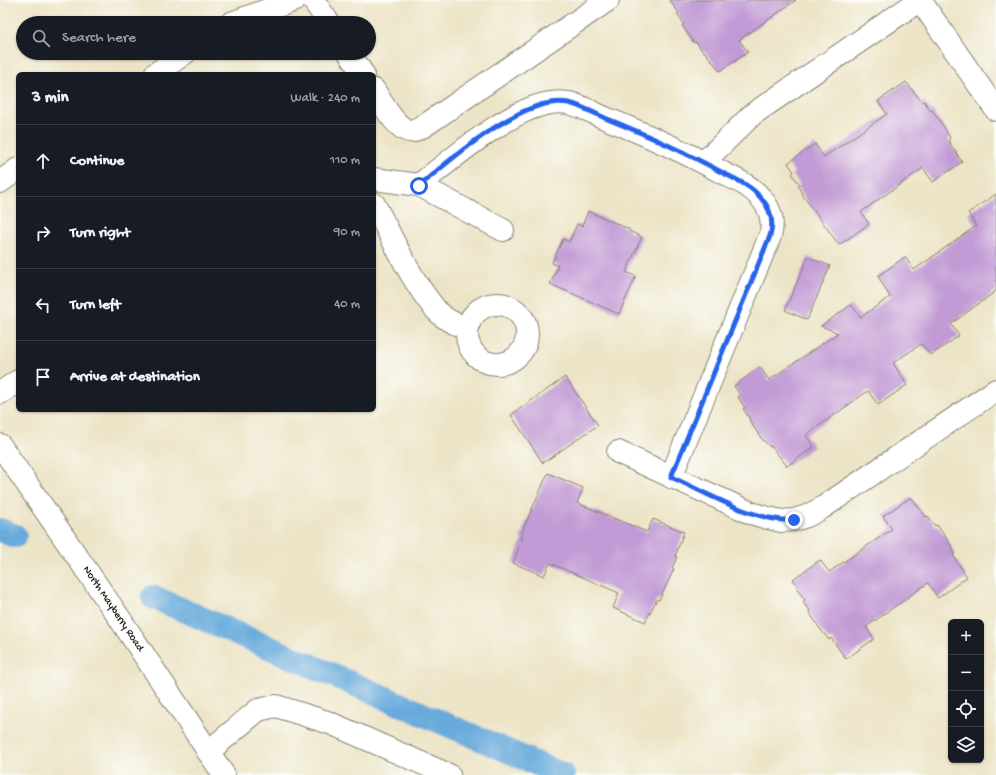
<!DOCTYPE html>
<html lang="en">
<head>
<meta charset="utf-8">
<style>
	:root { --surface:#171b24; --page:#20242c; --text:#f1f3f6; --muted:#9ea1a6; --line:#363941 }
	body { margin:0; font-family:"Gochi Hand",sans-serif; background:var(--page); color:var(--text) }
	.controls { position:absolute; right:12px; bottom:12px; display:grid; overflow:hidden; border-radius:6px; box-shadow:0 1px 3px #0004 }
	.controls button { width:36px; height:36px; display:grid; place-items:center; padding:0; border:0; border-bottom:1px solid var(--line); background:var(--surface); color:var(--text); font:20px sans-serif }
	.stop { position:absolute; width:12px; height:12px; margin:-9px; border:3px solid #2563eb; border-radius:50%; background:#fff }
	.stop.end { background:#2563eb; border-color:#fff; box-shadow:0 1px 4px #0008 }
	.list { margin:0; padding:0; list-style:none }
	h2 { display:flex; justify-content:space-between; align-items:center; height:52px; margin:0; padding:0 16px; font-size:17px }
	h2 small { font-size:13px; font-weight:400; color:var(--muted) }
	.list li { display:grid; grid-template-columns:26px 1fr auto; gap:12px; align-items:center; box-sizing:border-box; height:72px; padding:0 16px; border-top:1px solid var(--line) }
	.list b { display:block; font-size:15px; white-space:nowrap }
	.list em { font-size:13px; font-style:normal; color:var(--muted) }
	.icon { flex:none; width:22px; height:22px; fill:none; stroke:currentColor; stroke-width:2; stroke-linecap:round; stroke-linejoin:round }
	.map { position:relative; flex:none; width:996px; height:775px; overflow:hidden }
	.search { position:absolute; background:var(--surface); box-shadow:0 1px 3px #0004; left:16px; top:16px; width:360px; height:44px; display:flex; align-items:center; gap:10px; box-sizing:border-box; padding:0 14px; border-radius:22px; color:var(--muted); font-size:15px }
	.panel { position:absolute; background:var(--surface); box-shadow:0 1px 3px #0004; left:16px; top:72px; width:360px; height:340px; border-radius:6px }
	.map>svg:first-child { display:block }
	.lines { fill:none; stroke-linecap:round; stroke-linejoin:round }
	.canal { stroke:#67aadc; stroke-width:24 }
	.building { fill:#c29bd6 }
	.minor-casing { stroke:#848071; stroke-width:24 }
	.minor { stroke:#fff; stroke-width:22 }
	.route { stroke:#2563eb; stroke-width:5 }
	.labels { text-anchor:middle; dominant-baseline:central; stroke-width:3; stroke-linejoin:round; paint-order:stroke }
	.street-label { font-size:11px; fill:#1c1c1c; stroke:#fdfcf7 }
</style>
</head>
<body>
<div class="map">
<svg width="996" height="775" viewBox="0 0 996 775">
	<rect width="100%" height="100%" fill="#fdfcf7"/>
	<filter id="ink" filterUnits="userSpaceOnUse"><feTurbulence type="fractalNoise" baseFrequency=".025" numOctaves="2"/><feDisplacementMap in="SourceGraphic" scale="8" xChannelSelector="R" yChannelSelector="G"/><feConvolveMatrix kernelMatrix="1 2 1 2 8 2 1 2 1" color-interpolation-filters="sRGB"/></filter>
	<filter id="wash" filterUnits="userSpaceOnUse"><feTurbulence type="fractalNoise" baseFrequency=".012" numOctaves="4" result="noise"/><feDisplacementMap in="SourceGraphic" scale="16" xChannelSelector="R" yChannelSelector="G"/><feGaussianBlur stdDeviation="0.9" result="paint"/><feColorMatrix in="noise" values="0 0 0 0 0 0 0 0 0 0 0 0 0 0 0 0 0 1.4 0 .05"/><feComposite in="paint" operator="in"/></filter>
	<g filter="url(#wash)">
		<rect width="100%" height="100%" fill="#ece4c6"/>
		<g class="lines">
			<!-- canal -->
			<g class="canal">
				<polyline points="0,530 15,536"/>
				<polyline points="153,597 563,775"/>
			</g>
		</g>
		<g id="blocks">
			<!-- building -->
			<g class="building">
				<polygon points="669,0 796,0 739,40 748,52 720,71 704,51 703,52 696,42 694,43 682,25 684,24 677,14 679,13"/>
				<polygon points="906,82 922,102 924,101 931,111 932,110 944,127 950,138 948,140 962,162 933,182 923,168 861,212 869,224 839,245 804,197 798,186 800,185 792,174 794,172 788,163 815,144 824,157 887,114 878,101"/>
				<polygon points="996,194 996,291 951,324 959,336 931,355 921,344 893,363 907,385 878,405 868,391 806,435 814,447 787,466 771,446 770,447 761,438 749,420 750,419 743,409 745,408 738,397 740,395 734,386 760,367 769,380 838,333 821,326 851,305 861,317 890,297 878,276 905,257 914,270 976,226 968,213"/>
				<polygon points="588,211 629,229 629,231 642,237 626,272 636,276 619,314 550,284 558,266 552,263 563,239 569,242 577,224 582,226"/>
				<polygon points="808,257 830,266 807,320 785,310"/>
				<polygon points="565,377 598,425 543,463 511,415"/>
				<polygon points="548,473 583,488 577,503 647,532 653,519 684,532 675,556 677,557 672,568 674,569 665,588 659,600 657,599 645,622 613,608 619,593 550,563 544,576 513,563 522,539 520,539 524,527"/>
				<polygon points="911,497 926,517 928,516 935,526 937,525 949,542 955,554 953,555 967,577 938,598 928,583 866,627 874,639 846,659 831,638 829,640 821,630 809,612 810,611 803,602 805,600 797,589 799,588 793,579 820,560 829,572 892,529 883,516"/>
			</g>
		</g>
	</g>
	<g filter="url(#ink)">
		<use href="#blocks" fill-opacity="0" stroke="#848071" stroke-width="1"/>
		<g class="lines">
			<defs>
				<g id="minor">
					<polyline points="313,0 329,23"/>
					<polyline points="920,0 996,110"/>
					<polyline points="231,23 295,0"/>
					<polyline points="349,53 363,74"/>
					<polyline points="155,74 185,53"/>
					<path d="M374,90C381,101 398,133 412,131C416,130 420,127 424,126L608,0"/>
					<polyline points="704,162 753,114 920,0"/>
					<path d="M374,179L419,185C451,160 510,108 551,103C556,102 563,102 569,103C581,106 594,113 605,118C645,134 685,152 723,173C737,180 751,186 761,198C771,209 774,222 770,236L671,477"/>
					<polyline points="0,182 18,169"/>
					<polyline points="419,185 503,230"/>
					<path d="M374,204C393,239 410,279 436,310C444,319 456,325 468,328"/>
					<circle cx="497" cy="334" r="30"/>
					<polyline points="0,393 18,381"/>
					<polyline points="0,445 114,610 224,775"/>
					<polyline points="618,452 751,513 764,517 781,521 794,520 807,516 822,508 996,390"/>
					<polyline points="208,752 258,710 276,706 330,723 449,775"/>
				</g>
			</defs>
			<!-- minor casing -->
			<use href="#minor" class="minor-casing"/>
			<!-- minor -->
			<use href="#minor" class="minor"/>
		</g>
	</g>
	<g class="lines" filter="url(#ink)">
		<!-- route -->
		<path class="route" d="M419,186C451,159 510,108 551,103C556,102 563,102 569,103C581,106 594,113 605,118C645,134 685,152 723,173C737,180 751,186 761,198C771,209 774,222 770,236L671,477C705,492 756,523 794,520"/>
	</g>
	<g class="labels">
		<!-- street labels -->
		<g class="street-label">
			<text transform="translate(113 609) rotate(56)">North Mayberry Road</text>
		</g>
	</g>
</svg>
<div class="controls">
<button>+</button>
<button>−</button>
<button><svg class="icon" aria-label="locate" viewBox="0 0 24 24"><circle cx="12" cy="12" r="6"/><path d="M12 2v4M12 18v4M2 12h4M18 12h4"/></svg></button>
<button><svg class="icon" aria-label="layers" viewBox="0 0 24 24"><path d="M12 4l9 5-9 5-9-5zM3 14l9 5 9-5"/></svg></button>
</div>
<div class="stop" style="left:419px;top:186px"></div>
<div class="stop end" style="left:794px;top:520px"></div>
<div class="search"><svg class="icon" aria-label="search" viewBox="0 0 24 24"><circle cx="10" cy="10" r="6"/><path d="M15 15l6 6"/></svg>Search here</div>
<section class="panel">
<h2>3 min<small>Walk · 240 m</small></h2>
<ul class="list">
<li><svg class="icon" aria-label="ahead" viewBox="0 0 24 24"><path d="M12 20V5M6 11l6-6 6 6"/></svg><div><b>Continue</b></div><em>110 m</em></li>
<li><svg class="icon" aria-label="right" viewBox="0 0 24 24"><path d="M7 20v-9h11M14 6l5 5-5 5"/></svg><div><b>Turn right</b></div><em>90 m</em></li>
<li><svg class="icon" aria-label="left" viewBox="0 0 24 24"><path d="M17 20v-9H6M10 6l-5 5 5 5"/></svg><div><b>Turn left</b></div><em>40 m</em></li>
<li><svg class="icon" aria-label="arrive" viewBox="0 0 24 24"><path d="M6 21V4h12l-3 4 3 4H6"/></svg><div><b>Arrive at destination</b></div></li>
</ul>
</section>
</div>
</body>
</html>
